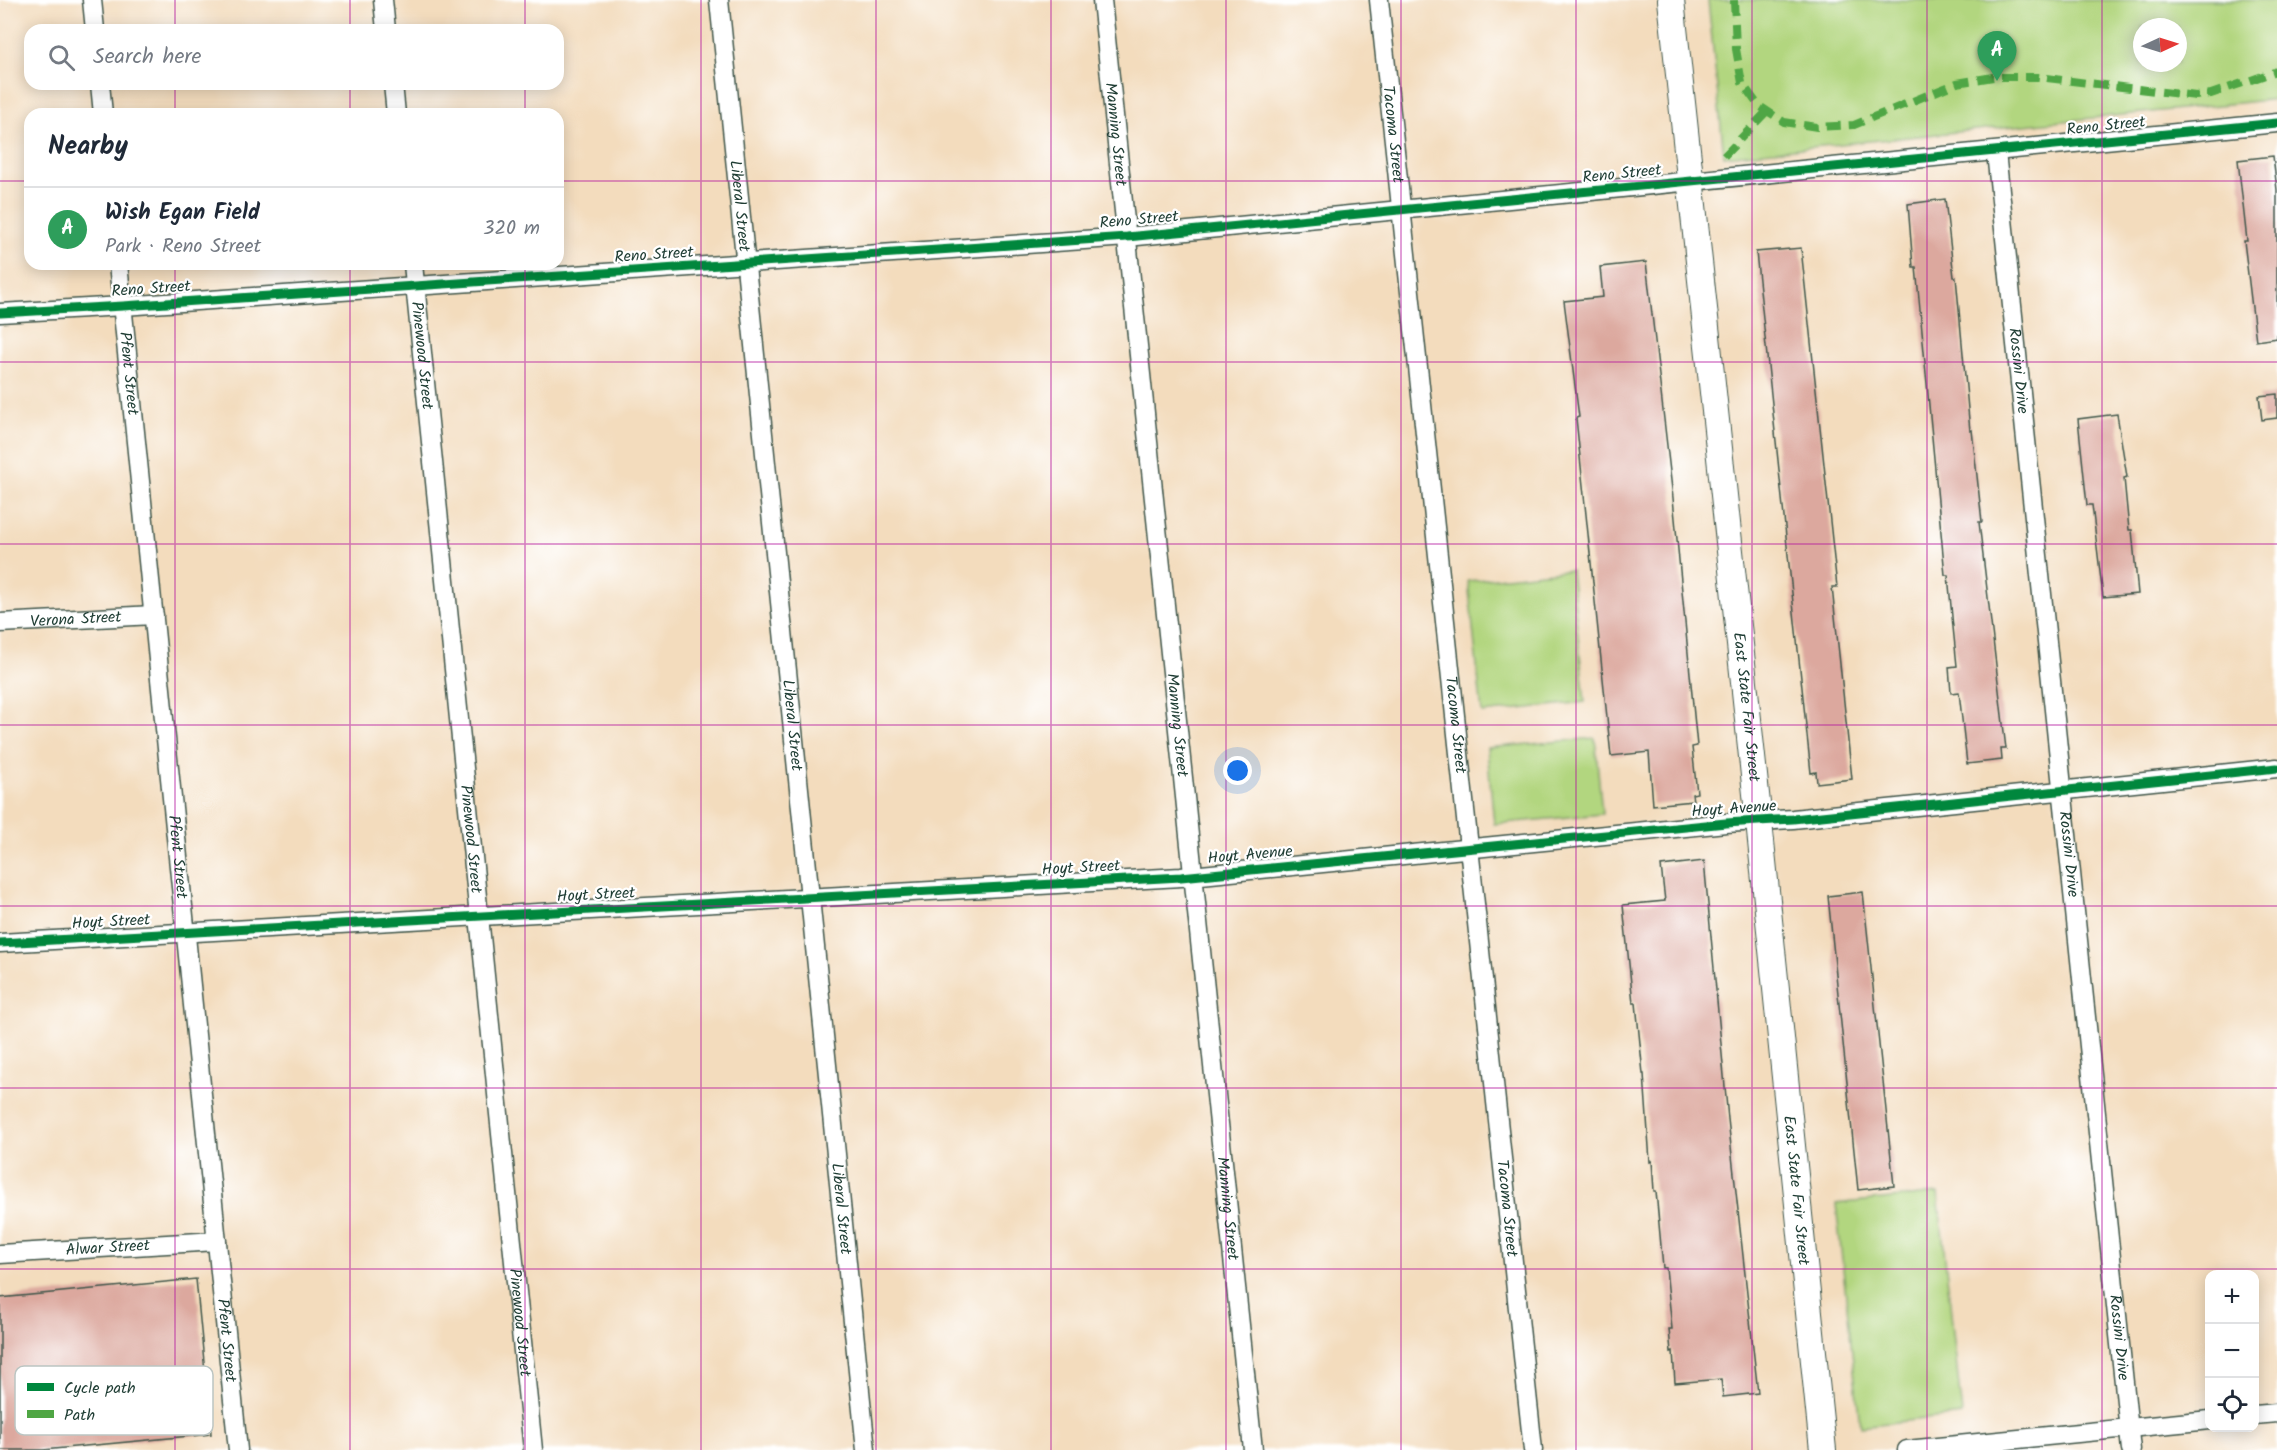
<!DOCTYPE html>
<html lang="en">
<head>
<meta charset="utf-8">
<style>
	:root { --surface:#fff; --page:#f6f6f7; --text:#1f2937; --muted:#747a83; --line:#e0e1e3; --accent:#b5179e }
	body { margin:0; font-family:Kalam,sans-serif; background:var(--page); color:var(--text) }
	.controls { position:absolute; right:18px; bottom:18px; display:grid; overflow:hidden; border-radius:12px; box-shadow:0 3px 15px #0003 }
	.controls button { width:54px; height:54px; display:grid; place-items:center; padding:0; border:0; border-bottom:2px solid var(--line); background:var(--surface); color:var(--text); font:30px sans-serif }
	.compass { position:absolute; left:2133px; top:18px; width:54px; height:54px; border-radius:50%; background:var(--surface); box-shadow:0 3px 15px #0003; rotate:86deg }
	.you { position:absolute; left:1238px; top:771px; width:21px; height:21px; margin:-15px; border:4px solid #fff; border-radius:50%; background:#1a73e8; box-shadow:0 0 0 9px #1a73e833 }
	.badge { display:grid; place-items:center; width:39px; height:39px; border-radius:50%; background:var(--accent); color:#fff; font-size:20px; font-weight:700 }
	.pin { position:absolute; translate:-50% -50px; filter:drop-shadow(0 2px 3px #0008) }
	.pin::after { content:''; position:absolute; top:32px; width:21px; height:18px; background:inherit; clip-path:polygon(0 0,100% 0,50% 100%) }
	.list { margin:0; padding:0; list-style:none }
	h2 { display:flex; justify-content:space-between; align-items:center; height:78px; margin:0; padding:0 24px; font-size:26px }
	h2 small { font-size:20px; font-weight:400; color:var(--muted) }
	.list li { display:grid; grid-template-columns:39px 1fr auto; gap:18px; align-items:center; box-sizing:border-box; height:84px; padding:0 24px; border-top:2px solid var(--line) }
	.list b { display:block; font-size:22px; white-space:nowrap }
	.list p { margin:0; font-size:20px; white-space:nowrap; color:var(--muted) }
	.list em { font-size:20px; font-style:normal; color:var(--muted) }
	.icon { flex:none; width:33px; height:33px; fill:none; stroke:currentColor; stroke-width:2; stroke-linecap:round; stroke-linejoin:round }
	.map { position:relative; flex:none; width:2277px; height:1450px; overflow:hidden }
	.search { position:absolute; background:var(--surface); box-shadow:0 3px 15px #0003; left:24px; top:24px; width:540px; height:66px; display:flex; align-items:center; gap:15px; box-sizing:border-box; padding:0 21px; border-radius:18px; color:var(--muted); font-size:22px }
	.panel { position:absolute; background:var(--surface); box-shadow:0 3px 15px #0003; left:24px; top:108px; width:540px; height:162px; border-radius:18px }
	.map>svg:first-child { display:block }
	.green { fill:#b2d67f; stroke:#688a5a; stroke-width:1.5; fill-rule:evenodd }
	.building { fill:#dca89e }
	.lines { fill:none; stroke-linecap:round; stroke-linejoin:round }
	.street-casing { stroke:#3f5549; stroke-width:21 }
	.secondary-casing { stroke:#3f5549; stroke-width:28 }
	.street { stroke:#fff; stroke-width:18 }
	.secondary { stroke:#fff; stroke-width:26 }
	.quiet { stroke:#4fa644; stroke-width:8; stroke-dasharray:15 8; stroke-linecap:butt }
	.cycleway-casing { stroke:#fff; stroke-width:13 }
	.cycleway { stroke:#00873e; stroke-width:9 }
	.grid { fill:none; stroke:#b5179e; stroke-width:1.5; stroke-opacity:0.55 }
	.labels { text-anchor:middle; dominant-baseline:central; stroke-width:4.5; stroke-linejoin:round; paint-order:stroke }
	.street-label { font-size:16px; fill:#1f3d34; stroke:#fff }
	.key { fill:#fff; stroke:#bcc5c2; stroke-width:1.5 }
	.key-label { font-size:16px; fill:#1f3d34 }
</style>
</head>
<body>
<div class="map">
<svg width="2277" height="1450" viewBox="0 0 2277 1450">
	<rect width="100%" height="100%" fill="#fff"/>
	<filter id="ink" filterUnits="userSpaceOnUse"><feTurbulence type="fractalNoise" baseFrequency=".0167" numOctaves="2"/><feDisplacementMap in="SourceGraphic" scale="12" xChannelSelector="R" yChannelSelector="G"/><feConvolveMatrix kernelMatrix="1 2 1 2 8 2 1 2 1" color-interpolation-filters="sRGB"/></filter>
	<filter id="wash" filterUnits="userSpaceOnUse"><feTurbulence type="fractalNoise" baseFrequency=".008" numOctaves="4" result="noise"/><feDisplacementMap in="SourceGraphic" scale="24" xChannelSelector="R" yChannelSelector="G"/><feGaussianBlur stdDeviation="1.35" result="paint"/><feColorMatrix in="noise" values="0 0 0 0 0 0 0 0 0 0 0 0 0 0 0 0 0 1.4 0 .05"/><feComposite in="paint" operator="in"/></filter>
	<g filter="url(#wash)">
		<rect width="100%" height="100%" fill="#f3dcbd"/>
		<!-- green -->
		<g class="green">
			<path d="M1708,0H2277V99L1724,156ZM2142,27H2178V63H2142Z"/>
			<polygon points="1571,570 1585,702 1482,713 1468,581"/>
			<polygon points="1595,738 1602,814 1494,824 1487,748"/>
			<polygon points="1938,1193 1962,1415 1860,1426 1836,1204"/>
		</g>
		<g id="blocks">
			<!-- building -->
			<g class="building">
				<polygon points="2273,156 2277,190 2277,338 2256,341 2244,241 2247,241 2238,160"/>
				<polygon points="1945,199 1954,277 1956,277 1970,431 1972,430 1982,522 1979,522 2006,749 2001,749 2002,760 1967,764 1959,692 1951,693 1949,667 1957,666 1953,627 1948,575 1945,575 1916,267 1913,267 1908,204"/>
				<polygon points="1801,248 1837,587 1832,587 1852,779 1817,783 1816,772 1811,773 1756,252"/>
				<polygon points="1646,262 1673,498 1697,746 1692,747 1697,793 1692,794 1693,801 1653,805 1649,752 1611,756 1576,418 1579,417 1564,301 1603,297 1600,267"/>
				<polygon points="2277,394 2277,418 2262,420 2259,396"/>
				<polygon points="2117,414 2127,477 2124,478 2129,530 2132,530 2138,594 2103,597 2092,505 2087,505 2078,419"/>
				<polygon points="1704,861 1728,1119 1758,1393 1723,1397 1721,1379 1675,1383 1673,1351 1671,1352 1669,1329 1672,1329 1666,1268 1663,1268 1656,1191 1654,1191 1652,1161 1650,1162 1644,1074 1643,1074 1636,1003 1633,1003 1623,905 1665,901 1661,866"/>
				<polygon points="1863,892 1894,1186 1858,1190 1828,896"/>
				<polygon points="196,1279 211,1434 43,1450 0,1450 0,1298"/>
			</g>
		</g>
	</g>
	<g filter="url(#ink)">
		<use href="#blocks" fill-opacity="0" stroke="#3f5549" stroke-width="1.5"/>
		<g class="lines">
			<defs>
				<g id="street">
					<polyline points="92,0 95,30"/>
					<polyline points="383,0 386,30"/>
					<path id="s1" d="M719,0L866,1450"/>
					<path id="s2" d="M1102,0L1253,1450"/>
					<path id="s3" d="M1379,0L1533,1450"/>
					<polyline points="100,84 103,114"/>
					<polyline points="393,84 396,114"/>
					<path id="s4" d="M1996,152L2131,1450"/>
					<path id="s5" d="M118,264L238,1450"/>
					<path id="s6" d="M413,264L533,1450"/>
					<polyline points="0,313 123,306 1127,237 2277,123"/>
					<path id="s7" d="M0,623L154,615"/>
					<polyline points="0,943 1181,877 1726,823 1793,819 2277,768"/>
					<path id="s8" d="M0,1254L217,1241"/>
					<polyline points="2254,1415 2277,1413"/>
					<polyline points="1907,1450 2210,1420"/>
				</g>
				<g id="secondary">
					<path id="s9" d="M1671,0L1759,822L1823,1450"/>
				</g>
			</defs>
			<!-- street casing -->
			<use href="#street" class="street-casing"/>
			<!-- secondary casing -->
			<use href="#secondary" class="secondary-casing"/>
			<!-- street -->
			<use href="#street" class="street"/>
			<!-- secondary -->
			<use href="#secondary" class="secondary"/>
			<!-- quiet -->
			<g class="quiet">
				<polyline points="1734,0 1736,49 1742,83 1758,105 1784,122 1817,127 1854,125 1957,83 1993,77 2038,77 2196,96 2211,94 2277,71"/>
				<polyline points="1724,156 1767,111"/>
			</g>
			<defs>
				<g id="cycleway">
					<polyline points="0,313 123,306 1127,237 2277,123"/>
					<polyline points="0,943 1181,877 1726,823 1793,819 2277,768"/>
				</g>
			</defs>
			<!-- cycleway casing -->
			<use href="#cycleway" class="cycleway-casing"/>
			<!-- cycleway -->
			<use href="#cycleway" class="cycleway"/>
		</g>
	</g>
	<!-- grid -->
	<path class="grid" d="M175,0V30M350,0V30M525,0V30M701,0V1450M876,0V1450M1051,0V1450M1226,0V1450M1401,0V1450M1576,0V1450M1752,0V1450M1927,0V1450M2102,0V1450M175,84V114M350,84V114M525,84V114M0,181H30M558,181H2277M175,264V1450M350,264V1450M525,264V1450M0,362H2277M0,544H2277M0,725H2277M0,906H2277M0,1088H2277M0,1269H2277"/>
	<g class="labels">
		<!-- street labels -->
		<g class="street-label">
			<text transform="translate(2106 126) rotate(-6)">Reno Street</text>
			<text stroke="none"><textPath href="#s2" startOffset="135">Manning Street</textPath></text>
			<text stroke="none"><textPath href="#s3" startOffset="135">Tacoma Street</textPath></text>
			<text transform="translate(1622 174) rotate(-6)">Reno Street</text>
			<text stroke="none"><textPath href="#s1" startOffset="207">Liberal Street</textPath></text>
			<text transform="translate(1139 220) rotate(-5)">Reno Street</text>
			<text transform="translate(654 255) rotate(-4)">Reno Street</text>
			<text transform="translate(151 289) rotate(-4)">Reno Street</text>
			<text stroke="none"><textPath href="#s6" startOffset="92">Pinewood Street</textPath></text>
			<text stroke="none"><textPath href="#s4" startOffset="220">Rossini Drive</textPath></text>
			<text stroke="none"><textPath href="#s5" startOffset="110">Pfent Street</textPath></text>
			<text stroke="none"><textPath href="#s7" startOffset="76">Verona Street</textPath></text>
			<text stroke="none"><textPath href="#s9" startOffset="711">East State Fair Street</textPath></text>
			<text stroke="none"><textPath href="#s1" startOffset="729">Liberal Street</textPath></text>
			<text stroke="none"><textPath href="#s2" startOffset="729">Manning Street</textPath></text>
			<text stroke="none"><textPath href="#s3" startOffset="729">Tacoma Street</textPath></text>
			<text transform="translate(1734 809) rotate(-4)">Hoyt Avenue</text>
			<text stroke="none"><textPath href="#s6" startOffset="578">Pinewood Street</textPath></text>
			<text stroke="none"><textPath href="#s4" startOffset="706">Rossini Drive</textPath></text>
			<text transform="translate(1250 855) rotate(-5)">Hoyt Avenue</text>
			<text stroke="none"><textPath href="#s5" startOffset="596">Pfent Street</textPath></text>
			<text transform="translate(1081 868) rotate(-3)">Hoyt Street</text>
			<text transform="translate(596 895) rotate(-3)">Hoyt Street</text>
			<text transform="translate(111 922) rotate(-3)">Hoyt Street</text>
			<text stroke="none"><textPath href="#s9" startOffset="1197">East State Fair Street</textPath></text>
			<text stroke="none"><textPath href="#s2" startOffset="1215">Manning Street</textPath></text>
			<text stroke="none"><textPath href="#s3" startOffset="1215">Tacoma Street</textPath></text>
			<text stroke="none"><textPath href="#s1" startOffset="1215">Liberal Street</textPath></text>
			<text stroke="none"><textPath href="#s8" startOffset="108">Alwar Street</textPath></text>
			<text stroke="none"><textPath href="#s6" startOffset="1064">Pinewood Street</textPath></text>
			<text stroke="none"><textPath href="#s4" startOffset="1192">Rossini Drive</textPath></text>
			<text stroke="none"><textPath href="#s5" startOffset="1082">Pfent Street</textPath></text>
		</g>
	</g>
	<!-- legend -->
	<rect x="15" y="1366" width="198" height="69" rx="9" class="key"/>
	<rect x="27" y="1383" width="27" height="8" fill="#00873e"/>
	<rect x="27" y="1410" width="27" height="8" fill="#4fa644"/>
	<g class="key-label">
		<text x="64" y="1393">Cycle path</text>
		<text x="64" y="1420">Path</text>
	</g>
</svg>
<div class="controls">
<button>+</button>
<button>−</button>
<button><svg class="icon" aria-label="locate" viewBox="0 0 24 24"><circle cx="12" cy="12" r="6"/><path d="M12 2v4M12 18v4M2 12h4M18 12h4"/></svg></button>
</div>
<svg class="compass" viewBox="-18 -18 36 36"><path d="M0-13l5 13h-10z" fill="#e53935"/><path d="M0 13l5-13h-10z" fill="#747a83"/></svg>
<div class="you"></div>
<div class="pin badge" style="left:1997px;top:81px;background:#2e9e5b">A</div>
<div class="search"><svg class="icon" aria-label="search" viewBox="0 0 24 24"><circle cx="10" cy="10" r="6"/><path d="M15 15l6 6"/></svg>Search here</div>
<section class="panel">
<h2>Nearby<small></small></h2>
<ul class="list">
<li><span class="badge" style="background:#2e9e5b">A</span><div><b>Wish Egan Field</b><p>Park · Reno Street</p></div><em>320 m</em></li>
</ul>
</section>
</div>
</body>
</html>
